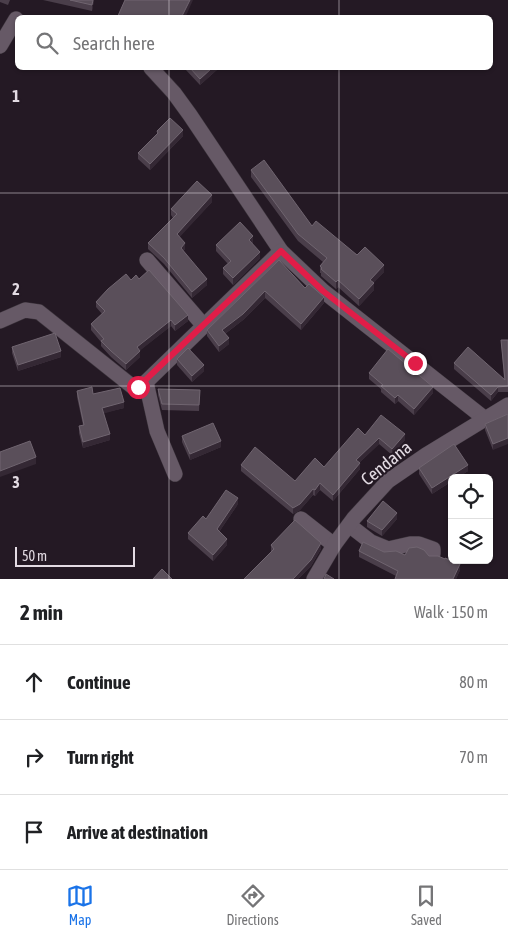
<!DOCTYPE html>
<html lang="en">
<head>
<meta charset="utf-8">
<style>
	:root { --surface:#fff; --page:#f6f6f6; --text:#202124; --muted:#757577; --line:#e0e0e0; --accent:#1a73e8 }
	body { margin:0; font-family:"Asap Condensed",sans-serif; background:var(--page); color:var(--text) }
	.controls { position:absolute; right:15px; bottom:15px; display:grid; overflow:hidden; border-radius:8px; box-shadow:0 1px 4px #0004 }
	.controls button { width:45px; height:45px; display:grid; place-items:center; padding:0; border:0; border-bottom:1px solid var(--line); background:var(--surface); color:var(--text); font:25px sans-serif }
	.scale { position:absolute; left:15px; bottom:12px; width:120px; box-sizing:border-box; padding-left:5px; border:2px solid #e3dbe3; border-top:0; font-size:14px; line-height:18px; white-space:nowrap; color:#e3dbe3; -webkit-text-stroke:4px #241924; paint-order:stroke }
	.stop { position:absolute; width:15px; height:15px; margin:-11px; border:4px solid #e11d48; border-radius:50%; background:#fff }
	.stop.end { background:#e11d48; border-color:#fff; box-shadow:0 1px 5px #0008 }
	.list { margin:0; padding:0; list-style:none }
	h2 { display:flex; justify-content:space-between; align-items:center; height:65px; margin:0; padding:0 20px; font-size:21px }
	h2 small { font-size:16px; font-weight:400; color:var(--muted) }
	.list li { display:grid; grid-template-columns:32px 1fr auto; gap:15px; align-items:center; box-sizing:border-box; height:75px; padding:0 20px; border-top:1px solid var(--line) }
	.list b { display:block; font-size:19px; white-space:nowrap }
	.list em { font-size:16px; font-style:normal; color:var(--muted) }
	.icon { flex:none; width:28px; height:28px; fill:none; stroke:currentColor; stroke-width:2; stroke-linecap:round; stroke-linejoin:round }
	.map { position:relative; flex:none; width:508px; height:579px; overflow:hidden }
	.search { position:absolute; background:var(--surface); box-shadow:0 1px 4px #0004; left:15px; right:15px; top:15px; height:55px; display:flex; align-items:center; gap:12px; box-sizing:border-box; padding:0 18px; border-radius:8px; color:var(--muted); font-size:19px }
	.sheet { height:290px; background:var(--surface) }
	nav { display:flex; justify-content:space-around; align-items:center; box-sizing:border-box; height:70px; border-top:1px solid var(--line); background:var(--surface); font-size:14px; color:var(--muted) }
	nav a { display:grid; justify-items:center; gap:2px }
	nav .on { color:var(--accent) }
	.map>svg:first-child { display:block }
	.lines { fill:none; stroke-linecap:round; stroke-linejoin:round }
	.minor-casing { stroke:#3c343c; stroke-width:16 }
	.minor { stroke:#665966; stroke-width:15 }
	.wall { fill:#4a3e4a }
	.shaded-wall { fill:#342834 }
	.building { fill:#5a4f5a; stroke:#706570 }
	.route { stroke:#e11d48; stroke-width:6 }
	.grid { fill:none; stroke:#e3dbe3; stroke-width:1; stroke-opacity:0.55 }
	.labels { text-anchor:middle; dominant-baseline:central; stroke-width:4; stroke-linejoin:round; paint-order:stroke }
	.street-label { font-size:18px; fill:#e3dbe3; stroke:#241924 }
	.grid-label { font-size:16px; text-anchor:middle; font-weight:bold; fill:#e3dbe3; stroke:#241924; stroke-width:4; stroke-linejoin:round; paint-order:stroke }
</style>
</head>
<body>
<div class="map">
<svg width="508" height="579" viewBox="0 0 508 579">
	<rect width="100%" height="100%" fill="#241924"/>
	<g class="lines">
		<defs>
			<g id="minor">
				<polyline points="0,46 16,19"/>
				<polyline points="151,68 174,93 190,115 281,251 323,291 484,418"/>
				<polyline points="147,260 204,326"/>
				<polyline points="0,321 25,310 39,312 133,387 137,388 146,382 281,251"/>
				<polyline points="146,382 157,431 175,474"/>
				<polyline points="301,519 334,545"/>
				<polyline points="349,525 371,542 388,549 410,544 419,544 433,549 433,554"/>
				<polyline points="314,579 334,545 354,518 388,481 426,455 508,405"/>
			</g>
		</defs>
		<!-- minor casing -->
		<use href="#minor" class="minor-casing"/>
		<!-- minor -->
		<use href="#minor" class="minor"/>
	</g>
	<!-- wall -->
	<g class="wall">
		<polygon points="0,0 10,0 8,5 0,2"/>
		<polygon points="43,0 94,0 92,11"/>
		<polygon points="185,68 219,68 200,85 185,69"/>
		<polygon points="157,131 183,136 150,170 138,159 138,153 157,134"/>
		<polygon points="251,170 312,226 384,272 373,283 374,290 359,306 338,287 336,289 321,276 321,273 320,273 320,266 323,262 298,241 251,177"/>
		<polygon points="212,202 179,237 185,249 183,251 207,285 192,298 164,264 148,249 148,243 173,218 171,215 171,209"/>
		<polygon points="253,242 252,244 260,258 233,285 223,274 223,268 228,264 216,251 216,245"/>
		<polygon points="279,260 305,288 324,303 301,330 265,298 243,320 225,334 229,344 219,352 207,336 207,330"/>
		<polygon points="139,279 188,321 175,331 171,326 140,350 140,357 126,370 111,357 101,346 101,342 91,330 91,324 102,314 96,307 96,302 131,280"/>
		<polygon points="501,340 508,340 508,392 498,392 491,401 454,369 454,363 504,379"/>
		<polygon points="12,347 61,357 18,371 12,353"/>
		<polygon points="177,359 204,371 192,382 177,365"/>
		<polygon points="369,373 433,393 414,415 398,401 395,404 381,392 381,389 369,379"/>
		<polygon points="158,389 200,390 199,411 162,410 158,395"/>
		<polygon points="77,391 124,408 103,413 110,440 83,448 79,433 79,426 83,425 77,397"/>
		<polygon points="508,414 493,450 485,430 485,424"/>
		<polygon points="365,435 405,440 392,455 379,444 359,463 360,469 333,501 320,490 315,496 313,495 300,510 293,514 241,471 241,465 295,481 324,467"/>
		<polygon points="182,436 221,447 190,460 182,442"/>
		<polygon points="419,468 468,471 432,494 419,474"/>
		<polygon points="238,504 219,532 227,545 213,561 188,539 188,533 206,519"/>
		<polygon points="397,519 382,536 367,527 367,521"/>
		<polygon points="271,545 321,549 311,566 298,579 244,579 271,552"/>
		<polygon points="359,551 384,552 405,555 429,556 460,570 456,579 395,579 396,576 359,557"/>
	</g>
	<!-- shaded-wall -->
	<g class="shaded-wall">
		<polygon points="93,0 94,0 92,11 92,5"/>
		<polygon points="190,0 193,0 185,18 181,18"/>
		<polygon points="212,68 219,68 200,85 200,79"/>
		<polygon points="183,130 183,136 150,170 150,164"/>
		<polygon points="212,195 212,202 177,240 177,234"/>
		<polygon points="253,236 253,242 249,246 249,240"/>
		<polygon points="185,243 185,249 181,254 181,248"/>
		<polygon points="260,252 260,258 233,285 233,278"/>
		<polygon points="384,265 384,272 370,287 370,280"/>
		<polygon points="207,279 207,285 192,298 192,292"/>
		<polygon points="338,280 338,287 336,289 336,282"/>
		<polygon points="374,283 374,290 359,306 359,299"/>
		<polygon points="265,291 265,298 243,320 222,336 222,330"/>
		<polygon points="324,297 324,303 301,330 301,324"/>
		<polygon points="188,315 188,321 175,331 175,325"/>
		<polygon points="171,320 171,326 137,353 137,347"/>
		<polygon points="229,338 229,344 219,352 219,346"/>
		<polygon points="61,351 61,357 18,371 18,365"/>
		<polygon points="140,351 140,357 126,370 126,364"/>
		<polygon points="204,365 204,371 192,382 192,376"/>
		<polygon points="433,387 433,393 414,415 414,409"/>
		<polygon points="498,387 498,392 491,401 491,395"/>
		<polygon points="398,395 398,401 395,404 395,398"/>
		<polygon points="124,402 124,408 102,414 102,408"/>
		<polygon points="110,434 110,440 83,448 83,442"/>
		<polygon points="405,434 405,440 392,455 392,449"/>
		<polygon points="379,438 379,444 356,466 356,460"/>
		<polygon points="508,438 508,444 493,450 493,444"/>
		<polygon points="221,441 221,447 190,460 190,454"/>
		<polygon points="36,457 36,464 0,477 0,471"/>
		<polygon points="360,463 360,469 333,501 333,495"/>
		<polygon points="468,465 468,471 457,478 452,478 452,481 432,494 432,488"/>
		<polygon points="320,483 320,490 315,496 315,490"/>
		<polygon points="313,489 313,495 300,510 293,514 293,508"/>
		<polygon points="238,498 238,504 217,535 217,529"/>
		<polygon points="397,513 397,519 382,536 382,530"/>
		<polygon points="227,539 227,545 213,561 213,555"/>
		<polygon points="321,543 321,549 311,566 298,579 293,579"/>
		<polygon points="460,564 460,570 456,579 453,579"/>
	</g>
	<!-- building -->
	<g class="building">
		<polygon points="70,0 93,0 92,5"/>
		<polygon points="125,0 190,0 181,18 117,18"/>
		<polygon points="190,68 212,68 200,79"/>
		<polygon points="170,118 183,130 150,164 138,153 158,133 157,131"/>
		<polygon points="264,160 312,226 316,221 357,255 365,247 384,265 370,280 374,283 359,299 338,280 336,282 321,269 322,268 320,266 327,258 298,234 251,170"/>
		<polygon points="197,181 212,195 177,234 185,243 181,248 207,279 192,292 164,258 148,243 177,214 171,209"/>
		<polygon points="240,222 253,236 249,240 260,252 233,278 223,268 231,261 216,245"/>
		<polygon points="279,260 305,288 309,284 324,297 301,324 265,291 243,314 222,330 229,338 219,346 207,330"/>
		<polygon points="149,270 188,315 175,325 171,320 137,347 140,351 126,364 111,351 101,341 104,339 91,324 105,311 96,302 108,289 126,274 131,280 136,275 139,279"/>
		<polygon points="55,333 61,351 18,365 12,347"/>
		<polygon points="501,340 508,340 508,386 498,387 491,395 454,363 468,347 505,380"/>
		<polygon points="188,348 204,365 192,376 177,359"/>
		<polygon points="388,349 433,387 414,409 398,395 395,398 381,386 383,385 369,373"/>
		<polygon points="92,387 93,394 120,388 124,402 102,408 110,434 83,442 79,426 84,425 77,391"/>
		<polygon points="158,389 200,390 199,405 162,404"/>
		<polygon points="508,414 508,438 493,444 485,424"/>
		<polygon points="381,415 405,434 392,449 379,438 356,460 360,463 333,495 320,483 315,490 313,489 300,504 293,508 241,465 255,447 295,481 315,458 324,467 358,428 365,435"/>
		<polygon points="213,423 221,441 190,454 182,436"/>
		<polygon points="30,441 36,457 0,471 0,452"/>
		<polygon points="454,444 468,465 432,488 419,468"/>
		<polygon points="226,490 238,498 217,529 227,539 213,555 188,533 203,516 206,519"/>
		<polygon points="383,501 397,513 382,530 367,521"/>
		<polygon points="295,520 321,543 311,560 293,579 244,579 274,549 271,545"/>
		<polygon points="363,542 384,552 396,551 405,555 409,548 417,547 424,550 429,556 438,556 445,559 445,558 460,564 453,579 395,579 398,571 359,551"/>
		<polygon points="162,569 172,579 153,579"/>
		<polygon points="326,574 334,579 324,579"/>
	</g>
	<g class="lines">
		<!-- route -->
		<polyline class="route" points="138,387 281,251 323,291 415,363"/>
	</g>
	<!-- grid -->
	<path class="grid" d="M169,0V18M339,0V18M169,68V579M339,68V579M0,193H508M0,386H508"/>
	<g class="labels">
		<!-- street labels -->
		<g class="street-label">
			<text transform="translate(386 463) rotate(-39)">Cendana</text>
		</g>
	</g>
	<g class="grid-label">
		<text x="16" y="102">1</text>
		<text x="16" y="295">2</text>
		<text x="16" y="488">3</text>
	</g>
</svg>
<div class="controls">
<button><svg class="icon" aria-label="locate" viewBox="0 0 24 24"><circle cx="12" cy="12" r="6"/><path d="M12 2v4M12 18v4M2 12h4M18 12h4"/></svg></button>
<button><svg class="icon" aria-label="layers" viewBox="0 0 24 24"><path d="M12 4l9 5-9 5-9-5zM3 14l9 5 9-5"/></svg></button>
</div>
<div class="scale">50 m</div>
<div class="stop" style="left:138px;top:387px"></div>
<div class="stop end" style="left:415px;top:363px"></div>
<div class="search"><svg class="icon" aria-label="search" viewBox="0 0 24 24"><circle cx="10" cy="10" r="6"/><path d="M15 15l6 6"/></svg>Search here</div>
</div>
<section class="sheet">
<h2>2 min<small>Walk · 150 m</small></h2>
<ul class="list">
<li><svg class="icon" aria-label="ahead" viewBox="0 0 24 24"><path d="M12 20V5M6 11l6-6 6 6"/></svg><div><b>Continue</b></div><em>80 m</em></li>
<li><svg class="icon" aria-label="right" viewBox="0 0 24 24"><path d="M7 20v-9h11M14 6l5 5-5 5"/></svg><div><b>Turn right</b></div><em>70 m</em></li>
<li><svg class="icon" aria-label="arrive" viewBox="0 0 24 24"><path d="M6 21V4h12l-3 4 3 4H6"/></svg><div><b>Arrive at destination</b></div></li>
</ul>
</section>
<nav>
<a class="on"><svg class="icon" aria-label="map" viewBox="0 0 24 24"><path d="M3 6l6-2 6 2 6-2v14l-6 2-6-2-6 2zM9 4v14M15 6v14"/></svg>Map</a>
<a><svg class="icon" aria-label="directions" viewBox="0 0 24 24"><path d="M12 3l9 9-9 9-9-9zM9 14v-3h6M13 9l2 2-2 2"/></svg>Directions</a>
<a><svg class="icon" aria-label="saved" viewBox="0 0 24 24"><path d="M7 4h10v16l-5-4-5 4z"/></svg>Saved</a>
</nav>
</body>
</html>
